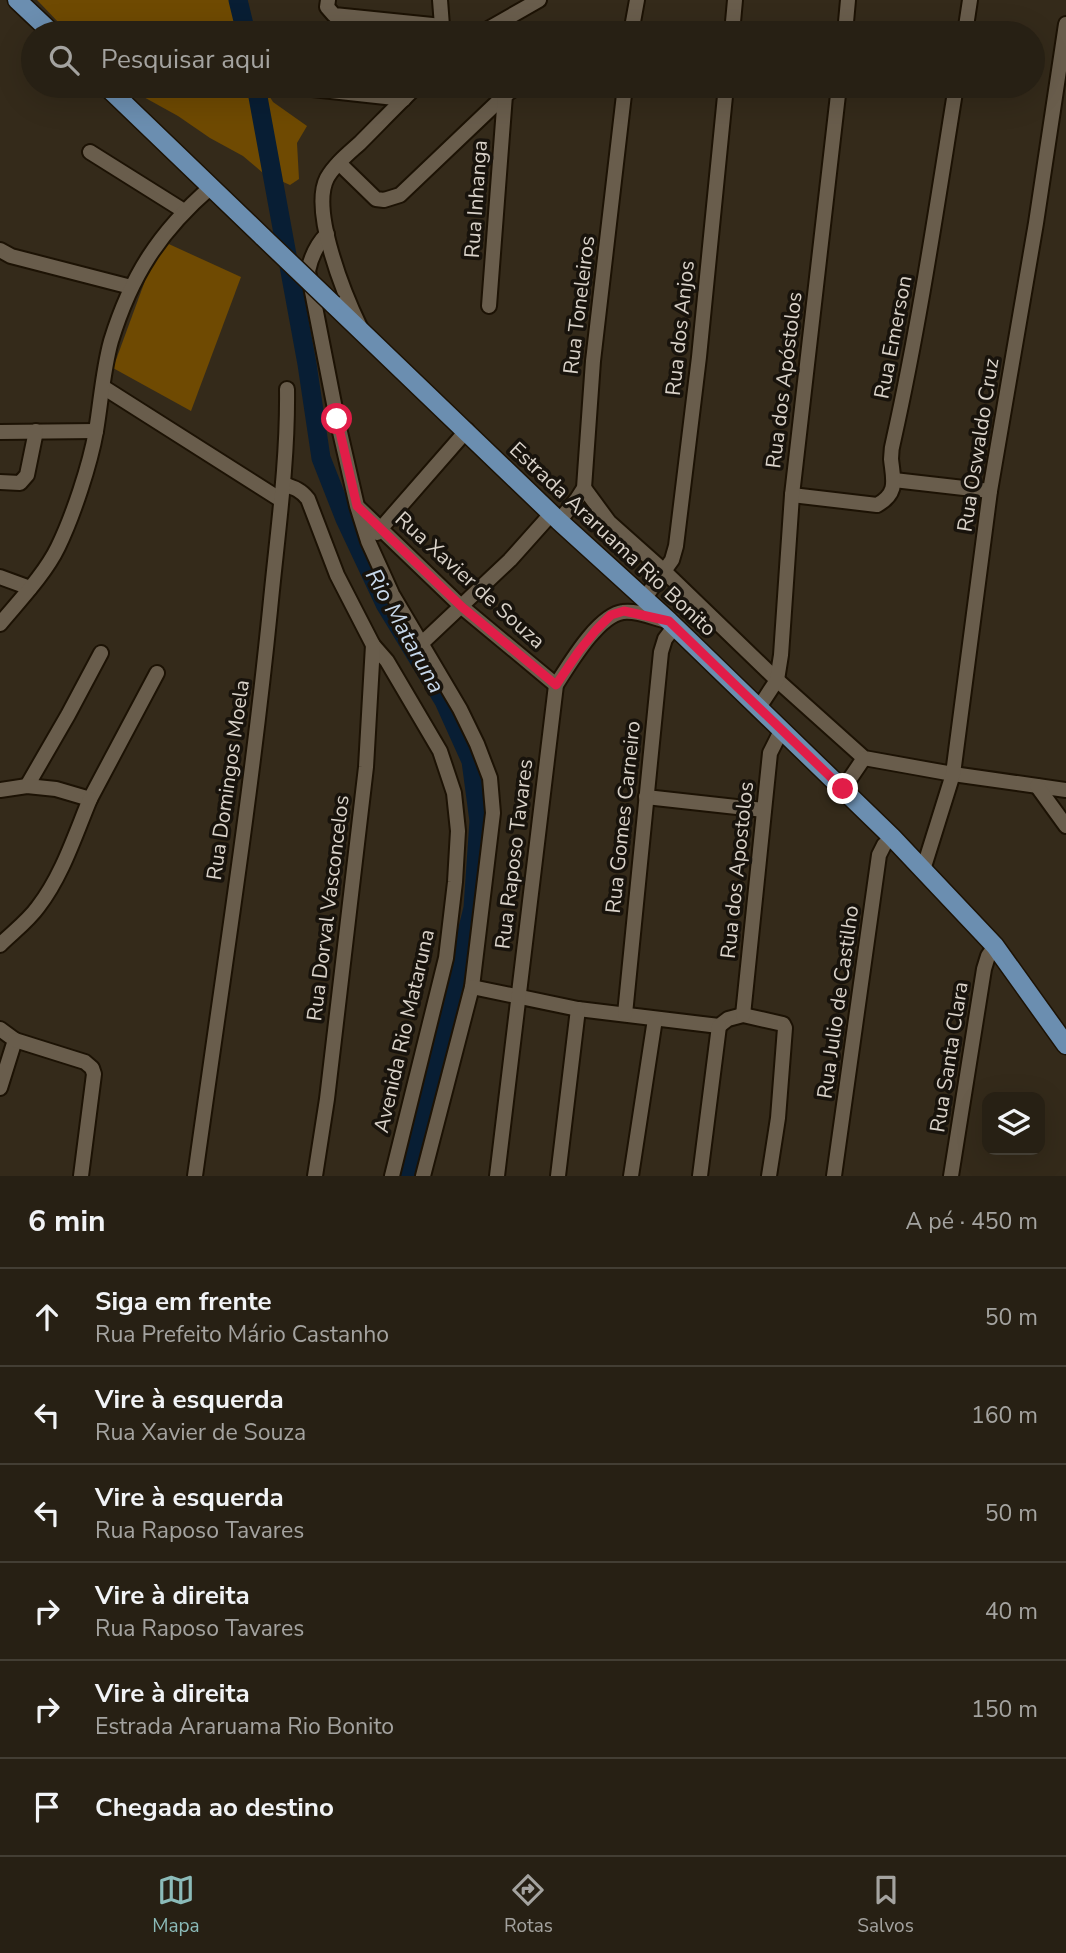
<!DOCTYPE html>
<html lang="pt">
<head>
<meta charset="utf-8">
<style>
	:root { --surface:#272014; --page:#2f281d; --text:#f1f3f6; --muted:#a4a3a0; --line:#433e34; --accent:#8bbbb9 }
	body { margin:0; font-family:"Nunito Sans",sans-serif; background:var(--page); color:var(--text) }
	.controls { position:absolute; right:21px; bottom:21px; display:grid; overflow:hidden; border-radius:14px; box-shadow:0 7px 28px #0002 }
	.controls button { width:63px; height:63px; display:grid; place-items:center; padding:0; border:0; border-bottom:2px solid var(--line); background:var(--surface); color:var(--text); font:35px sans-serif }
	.stop { position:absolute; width:21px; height:21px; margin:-16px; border:5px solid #e11d48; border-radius:50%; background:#fff }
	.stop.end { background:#e11d48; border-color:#fff; box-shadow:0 2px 7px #0008 }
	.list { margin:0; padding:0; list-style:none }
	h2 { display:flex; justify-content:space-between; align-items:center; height:91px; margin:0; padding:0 28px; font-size:30px }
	h2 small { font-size:23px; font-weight:400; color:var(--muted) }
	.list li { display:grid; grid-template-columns:46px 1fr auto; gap:21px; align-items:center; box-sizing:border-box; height:98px; padding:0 28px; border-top:2px solid var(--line) }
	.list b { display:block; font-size:26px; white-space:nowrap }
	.list p { margin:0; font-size:23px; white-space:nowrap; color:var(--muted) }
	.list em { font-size:23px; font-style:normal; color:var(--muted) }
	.icon { flex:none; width:38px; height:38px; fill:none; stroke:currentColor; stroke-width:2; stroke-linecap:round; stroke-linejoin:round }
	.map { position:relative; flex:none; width:1066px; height:1176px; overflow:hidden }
	.search { position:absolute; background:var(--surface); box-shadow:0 7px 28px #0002; left:21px; right:21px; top:21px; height:77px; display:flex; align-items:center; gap:18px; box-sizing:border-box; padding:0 24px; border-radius:38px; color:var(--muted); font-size:26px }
	.sheet { height:679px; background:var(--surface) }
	nav { display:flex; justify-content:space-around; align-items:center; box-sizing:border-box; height:98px; border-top:2px solid var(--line); background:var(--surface); font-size:19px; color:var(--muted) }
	nav a { display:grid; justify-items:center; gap:4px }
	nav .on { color:var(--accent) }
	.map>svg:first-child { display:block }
	.green { fill:#6f4a02 }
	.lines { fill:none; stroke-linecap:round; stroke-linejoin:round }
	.river { stroke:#081e34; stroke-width:19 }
	.minor-casing { stroke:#1c1204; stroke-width:18 }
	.major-casing { stroke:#1c1204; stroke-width:21 }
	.minor { stroke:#695d4c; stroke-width:14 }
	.major { stroke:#6b8eb0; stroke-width:18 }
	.major-bridge-casing { stroke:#1c1204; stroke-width:21; stroke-linecap:butt }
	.major-bridge { stroke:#6b8eb0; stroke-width:18 }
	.route { stroke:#e11d48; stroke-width:9 }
	.labels { text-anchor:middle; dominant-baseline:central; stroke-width:7; stroke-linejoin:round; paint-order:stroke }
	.street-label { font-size:21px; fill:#d9d2c9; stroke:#18130c }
	.water-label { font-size:23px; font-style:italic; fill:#c7d8eb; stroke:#18130c }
</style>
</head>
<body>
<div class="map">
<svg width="1066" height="1176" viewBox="0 0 1066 1176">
	<rect width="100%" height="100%" fill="#342a1a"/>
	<!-- green -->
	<g class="green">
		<polygon points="37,0 240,0 238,33 72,33 60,24"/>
		<polygon points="128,86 263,86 273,102 307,126 297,143 299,179 290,185 263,173 243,156 210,138 178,116 131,90"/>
		<polygon points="160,240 241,277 191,411 113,368"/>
	</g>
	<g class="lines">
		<!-- river -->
		<g class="river">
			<polyline points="238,0 246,33"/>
			<polyline points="256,86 307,364 321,458 345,519 385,604 444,701 471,761 479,821 473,908 407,1176"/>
		</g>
		<defs>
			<g id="minor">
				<polyline points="328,0 327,7 334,15 442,26"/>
				<polyline points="440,0 442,26 447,32"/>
				<polyline points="481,33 539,0"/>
				<polyline points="631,33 637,0"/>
				<polyline points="732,33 735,0"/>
				<polyline points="845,33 848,0"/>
				<polyline points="965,33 970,0"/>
				<polyline points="285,86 404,99"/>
				<polyline points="90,152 184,211"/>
				<polyline points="339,163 376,199 384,200 400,195 505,95 519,86"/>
				<path d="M327,234C316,245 311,257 308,271L337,419L357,506L368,541L392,594L460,709L477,744L490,778L493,813L472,987L423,1176"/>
				<polyline points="0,250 11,256 131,287"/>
				<polyline points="489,306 505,95"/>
				<path d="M360,327C345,296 310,211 327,178C335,164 349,153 360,143C379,124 398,104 417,86"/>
				<polyline points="103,387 281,500"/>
				<polyline points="0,432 96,431"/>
				<polyline points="894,480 990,491"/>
				<polyline points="0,482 20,483 27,475 36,431"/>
				<path d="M283,484C295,488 301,490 308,499L337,575L373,645L387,661L440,751L454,793L458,831L455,882L446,958L392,1176"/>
				<polyline points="584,488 609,522 664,571 777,680 864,758 953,774 1066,790"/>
				<path d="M792,495L877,505C899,493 893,479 891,459C891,452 892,445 894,438C920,321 937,204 956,86"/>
				<polyline points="359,508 462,607 556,685"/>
				<polyline points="559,521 577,499 584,488 593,361 625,86"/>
				<polyline points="377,533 467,430"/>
				<polyline points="0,577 30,588"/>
				<polyline points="644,599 672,560 676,546 699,357 726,86"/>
				<path d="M0,624C19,601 45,574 58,547C73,516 90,465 96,431C101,401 103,370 111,341C131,276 159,232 211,187"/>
				<polyline points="422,643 510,560 552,513"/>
				<polyline points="758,709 777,680 781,655 792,495 839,86"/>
				<polyline points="27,786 68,715 101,653"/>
				<polyline points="1037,786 1066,826"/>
				<polyline points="843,789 864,758"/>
				<polyline points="0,790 27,786 56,789 90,799 157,673"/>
				<polyline points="646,797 764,810"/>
				<polyline points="923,870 953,774 990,491 1036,223 1066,24"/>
				<path d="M0,945C12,933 28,921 38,907C62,876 75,835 90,799"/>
				<polyline points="472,987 578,1009 719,1026 728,1019 743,1015 783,1024 785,1028 778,1118 769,1176"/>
				<polyline points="625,1014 661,652 665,639 674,627"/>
				<polyline points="743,1015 770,753 781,731"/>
				<polyline points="0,1029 15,1040 0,1088"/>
				<polyline points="15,1040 85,1062 92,1068 94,1074 81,1176"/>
				<path d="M195,1176C221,988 251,799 270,610C277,536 288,463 287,389"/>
				<polyline points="315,1176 327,1099 366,767 373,645"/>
				<path d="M497,1176L556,685C569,665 598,615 623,612C637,610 654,618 667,621"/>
				<polyline points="558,1176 578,1009"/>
				<polyline points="631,1176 655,1019"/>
				<polyline points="700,1176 719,1026"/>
				<polyline points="834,1176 879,855 884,845 892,837"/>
				<polyline points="951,1176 984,969 988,956 995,946"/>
			</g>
			<g id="major">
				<polyline points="17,0 52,33"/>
				<polyline points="106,86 263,237"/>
				<polyline points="333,304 559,521 669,621 892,837 995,946 1066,1045"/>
			</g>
		</defs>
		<!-- minor casing -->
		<use href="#minor" class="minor-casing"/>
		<!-- major casing -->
		<use href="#major" class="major-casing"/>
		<!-- minor -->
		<use href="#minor" class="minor"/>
		<!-- major -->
		<use href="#major" class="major"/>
		<defs>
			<polyline id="major-bridge" points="263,237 333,304"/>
		</defs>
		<!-- major-bridge casing -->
		<use href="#major-bridge" class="major-bridge-casing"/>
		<!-- major-bridge -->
		<use href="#major-bridge" class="major-bridge"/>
	</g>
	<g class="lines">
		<!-- route -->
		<polyline class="route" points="337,419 357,506 462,607 556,685 579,651 596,630 611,615 624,611 669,621 843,789"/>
	</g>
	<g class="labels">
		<!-- street labels -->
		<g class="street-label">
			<text transform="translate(476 199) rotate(-86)">Rua Inhanga</text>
			<text transform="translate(579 305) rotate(-83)">Rua Toneleiros</text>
			<text transform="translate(680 328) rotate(-84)">Rua dos Anjos</text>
			<text transform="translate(893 337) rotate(-79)">Rua Emerson</text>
			<text transform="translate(784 380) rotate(-83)">Rua dos Apóstolos</text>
			<text transform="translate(978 445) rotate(-81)">Rua Oswaldo Cruz</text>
			<text transform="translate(613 539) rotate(43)">Estrada Araruama Rio Bonito</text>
			<text transform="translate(470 580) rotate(42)">Rua Xavier de Souza</text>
			<text transform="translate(228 780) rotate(-82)">Rua Domingos Moela</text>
			<text transform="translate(623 817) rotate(-84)">Rua Gomes Carneiro</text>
			<text transform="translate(514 854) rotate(-83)">Rua Raposo Tavares</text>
			<text transform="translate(737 870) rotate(-84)">Rua dos Apostolos</text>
			<text transform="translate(328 908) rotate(-83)">Rua Dorval Vasconcelos</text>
			<text transform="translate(838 1002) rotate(-82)">Rua Julio de Castilho</text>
			<text transform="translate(404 1031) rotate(-77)">Avenida Rio Mataruna</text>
			<text transform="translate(949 1057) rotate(-81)">Rua Santa Clara</text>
		</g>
		<!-- water labels -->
		<g class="water-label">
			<text transform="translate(405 631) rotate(61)">Rio Mataruna</text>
		</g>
	</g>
</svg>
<div class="controls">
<button><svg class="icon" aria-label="layers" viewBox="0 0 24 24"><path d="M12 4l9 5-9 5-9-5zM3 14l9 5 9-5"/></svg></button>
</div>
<div class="stop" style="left:337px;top:419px"></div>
<div class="stop end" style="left:843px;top:789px"></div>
<div class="search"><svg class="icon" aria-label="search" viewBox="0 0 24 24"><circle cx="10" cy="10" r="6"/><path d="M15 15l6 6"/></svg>Pesquisar aqui</div>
</div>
<section class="sheet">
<h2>6 min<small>A pé · 450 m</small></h2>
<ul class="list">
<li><svg class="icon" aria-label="ahead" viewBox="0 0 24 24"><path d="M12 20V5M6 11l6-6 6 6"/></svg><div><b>Siga em frente</b><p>Rua Prefeito Mário Castanho</p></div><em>50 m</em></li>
<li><svg class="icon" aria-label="left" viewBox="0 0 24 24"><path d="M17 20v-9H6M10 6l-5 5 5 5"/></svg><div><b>Vire à esquerda</b><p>Rua Xavier de Souza</p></div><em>160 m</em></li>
<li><svg class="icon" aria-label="left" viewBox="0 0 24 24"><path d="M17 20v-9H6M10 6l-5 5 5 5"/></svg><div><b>Vire à esquerda</b><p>Rua Raposo Tavares</p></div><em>50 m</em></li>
<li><svg class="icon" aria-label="right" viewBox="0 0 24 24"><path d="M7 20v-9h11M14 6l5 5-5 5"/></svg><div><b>Vire à direita</b><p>Rua Raposo Tavares</p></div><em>40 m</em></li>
<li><svg class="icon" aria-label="right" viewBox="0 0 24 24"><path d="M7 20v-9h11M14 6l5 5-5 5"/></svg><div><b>Vire à direita</b><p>Estrada Araruama Rio Bonito</p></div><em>150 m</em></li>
<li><svg class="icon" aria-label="arrive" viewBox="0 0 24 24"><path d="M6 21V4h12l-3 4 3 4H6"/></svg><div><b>Chegada ao destino</b></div></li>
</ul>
</section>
<nav>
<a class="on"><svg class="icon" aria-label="map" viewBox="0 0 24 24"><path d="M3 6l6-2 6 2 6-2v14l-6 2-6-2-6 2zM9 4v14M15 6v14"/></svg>Mapa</a>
<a><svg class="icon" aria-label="directions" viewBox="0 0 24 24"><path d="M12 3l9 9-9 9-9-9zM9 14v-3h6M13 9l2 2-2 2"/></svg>Rotas</a>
<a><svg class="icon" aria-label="saved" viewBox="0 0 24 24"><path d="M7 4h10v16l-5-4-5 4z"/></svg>Salvos</a>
</nav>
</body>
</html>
